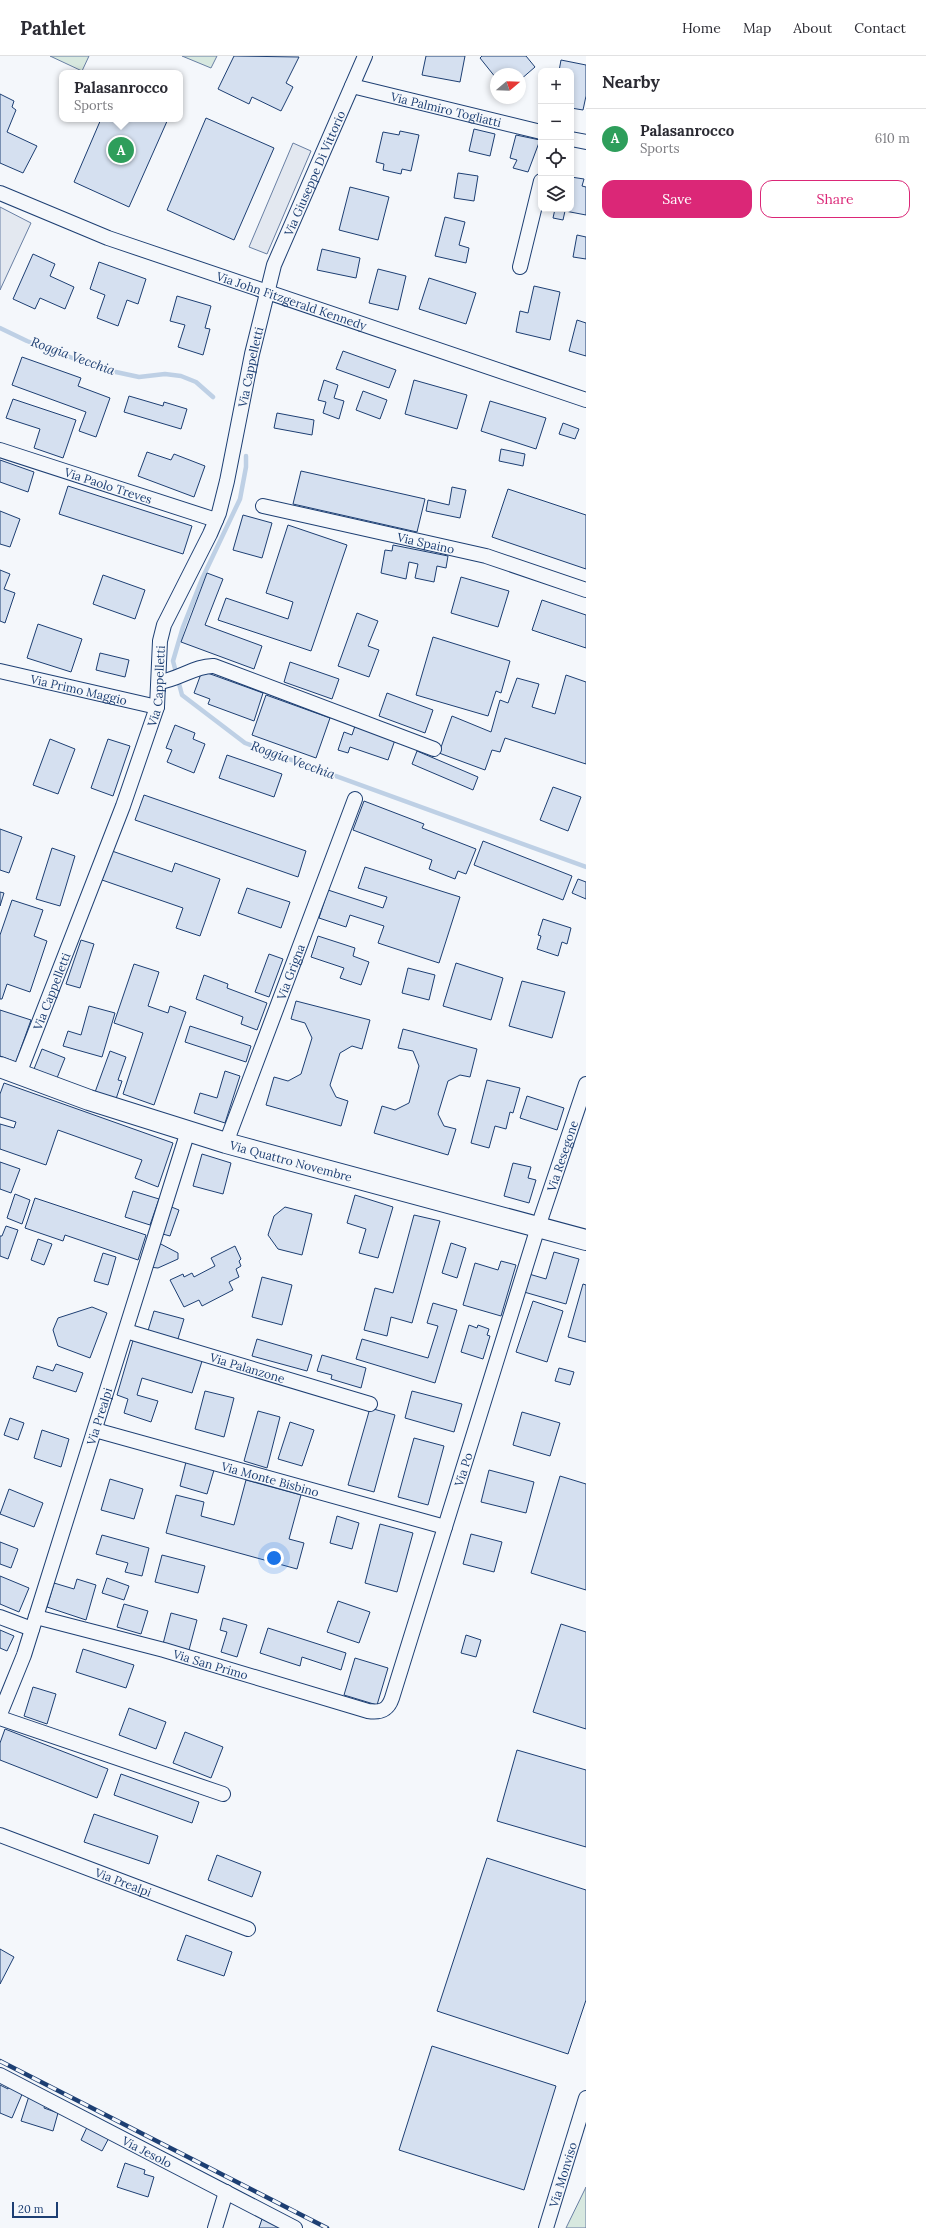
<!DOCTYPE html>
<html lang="en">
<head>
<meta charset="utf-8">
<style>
	:root { --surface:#fff; --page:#f2f2f3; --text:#2b2b33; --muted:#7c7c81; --line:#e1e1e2; --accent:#db2777 }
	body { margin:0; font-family:Lora,serif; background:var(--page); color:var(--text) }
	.controls { position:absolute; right:12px; top:12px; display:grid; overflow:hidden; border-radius:8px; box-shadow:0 2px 6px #0003 }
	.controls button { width:36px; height:36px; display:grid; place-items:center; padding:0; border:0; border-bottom:1px solid var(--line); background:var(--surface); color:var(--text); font:20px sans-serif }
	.compass { position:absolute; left:490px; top:12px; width:36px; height:36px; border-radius:50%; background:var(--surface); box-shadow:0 2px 6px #0003; rotate:71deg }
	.scale { position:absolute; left:12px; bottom:10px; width:46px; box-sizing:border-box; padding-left:4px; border:2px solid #1d3f73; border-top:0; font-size:11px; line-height:14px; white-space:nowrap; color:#1d3f73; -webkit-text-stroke:3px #f4f7fb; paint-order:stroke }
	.you { position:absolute; left:274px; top:1502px; width:14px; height:14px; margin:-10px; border:3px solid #fff; border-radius:50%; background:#1a73e8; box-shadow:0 0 0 6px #1a73e833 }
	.badge { display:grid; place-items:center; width:26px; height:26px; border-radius:50%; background:var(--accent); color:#fff; font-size:13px; font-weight:700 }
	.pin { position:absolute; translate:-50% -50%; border:2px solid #fff; box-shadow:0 1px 4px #0006 }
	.popup { position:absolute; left:59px; top:14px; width:124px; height:52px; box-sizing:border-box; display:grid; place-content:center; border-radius:8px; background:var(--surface); filter:drop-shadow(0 1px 3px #0005); font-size:13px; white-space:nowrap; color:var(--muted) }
	.popup b { font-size:15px; color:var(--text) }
	.popup::after { content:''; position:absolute; left:50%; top:100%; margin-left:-8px; border:8px solid transparent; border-top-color:var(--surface) }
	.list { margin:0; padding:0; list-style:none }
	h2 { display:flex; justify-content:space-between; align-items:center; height:52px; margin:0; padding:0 16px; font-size:17px }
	h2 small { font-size:13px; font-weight:400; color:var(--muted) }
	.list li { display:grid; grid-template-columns:26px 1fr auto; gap:12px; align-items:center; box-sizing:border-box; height:60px; padding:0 16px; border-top:1px solid var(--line) }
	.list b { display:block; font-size:15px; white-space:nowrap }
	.list p { margin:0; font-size:13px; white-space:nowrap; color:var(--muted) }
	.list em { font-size:13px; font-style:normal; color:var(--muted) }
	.actions { display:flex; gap:8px; padding:12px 16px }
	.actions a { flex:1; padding:9px 0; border:1px solid var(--accent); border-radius:12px; text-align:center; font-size:14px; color:var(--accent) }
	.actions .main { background:var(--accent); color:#fff }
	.icon { flex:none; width:22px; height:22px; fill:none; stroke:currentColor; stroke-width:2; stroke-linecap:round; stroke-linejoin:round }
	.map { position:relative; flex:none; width:586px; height:2172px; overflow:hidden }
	header { display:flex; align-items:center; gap:24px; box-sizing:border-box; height:56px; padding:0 20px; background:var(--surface); border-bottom:1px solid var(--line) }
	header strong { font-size:19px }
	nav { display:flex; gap:22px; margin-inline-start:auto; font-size:14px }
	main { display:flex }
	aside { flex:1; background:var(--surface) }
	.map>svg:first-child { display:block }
	.green { fill:#d7e8df; stroke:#687fa3 }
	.parking { fill:#e3e8f0; stroke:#687fa3 }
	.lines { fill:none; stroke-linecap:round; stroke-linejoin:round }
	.stream { stroke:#bed0e5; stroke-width:4.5 }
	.building { fill:#d5e0f0; stroke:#1d3f73 }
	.street-casing { stroke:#1d3f73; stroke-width:16 }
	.secondary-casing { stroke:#1d3f73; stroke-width:22 }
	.street { stroke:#f4f7fb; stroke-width:14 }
	.secondary { stroke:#f4f7fb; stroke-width:20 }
	.rail-casing { stroke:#1d3f73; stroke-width:4.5 }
	.rail { stroke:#f4f7fb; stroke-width:3; stroke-dasharray:9; stroke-linecap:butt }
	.labels { text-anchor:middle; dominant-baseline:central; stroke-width:3; stroke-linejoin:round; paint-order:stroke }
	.street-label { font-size:12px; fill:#1d3f73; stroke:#f4f7fb }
	.water-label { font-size:13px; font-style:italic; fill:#1d3f73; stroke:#f4f7fb }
</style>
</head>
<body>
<header>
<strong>Pathlet</strong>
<nav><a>Home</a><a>Map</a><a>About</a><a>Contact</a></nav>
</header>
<main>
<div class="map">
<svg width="586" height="2172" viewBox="0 0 586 2172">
	<rect width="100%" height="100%" fill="#f4f7fb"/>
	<!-- green -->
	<g class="green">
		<polygon points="50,0 89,0 82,15"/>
		<polygon points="182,0 217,0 211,12"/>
		<polygon points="586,2131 586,2172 566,2172"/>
	</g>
	<!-- parking -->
	<g class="parking">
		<polygon points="293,87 311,95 267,198 249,191"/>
		<polygon points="0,151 31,167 0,234"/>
	</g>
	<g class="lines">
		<!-- stream -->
		<g class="stream">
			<polyline points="0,272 27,285 102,313 139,321 165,318 181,320 196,326 213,341"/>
			<polyline points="246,400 246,411 240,443 202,523 183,571 173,605 182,639 245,687 586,811"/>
		</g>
	</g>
	<!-- building -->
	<g class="building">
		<polygon points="234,0 299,1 286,27 293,31 281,55 252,41 249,48 218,33"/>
		<polygon points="426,0 465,0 460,26 422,19"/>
		<polygon points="482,0 526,0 535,11 520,24 520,18 496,18 496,22 480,2"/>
		<polygon points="561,4 586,9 586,40 583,54 571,52 571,15 559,15"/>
		<polygon points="0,38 14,45 12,51 16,54 7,76 37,90 23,117 0,107"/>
		<polygon points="206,62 274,92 234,184 167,154"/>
		<polygon points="101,63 168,63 129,151 74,126"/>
		<polygon points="474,73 495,78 490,100 469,95"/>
		<polygon points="400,75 419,79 411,115 402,113 401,118 383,114 384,108 376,106 383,76 399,79"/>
		<polygon points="516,79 540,84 528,116 513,112 517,104 510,102"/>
		<polygon points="458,117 478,120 474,145 454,142"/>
		<polygon points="571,121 584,123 582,130 586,131 586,159 565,155 563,164 553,162 555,153 571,153"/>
		<polygon points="350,131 389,141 378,184 339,174"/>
		<polygon points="445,161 465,166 459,189 469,192 466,207 435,200"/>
		<polygon points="577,179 586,181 586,203 573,201"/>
		<polygon points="322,193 360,202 356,222 317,214"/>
		<polygon points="33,198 55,208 50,220 74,231 65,253 40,242 35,253 13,243"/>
		<polygon points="99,206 146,223 138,248 127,244 118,270 97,262 105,239 90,233"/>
		<polygon points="378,213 406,220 398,254 369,247"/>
		<polygon points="429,222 476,237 466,268 419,253"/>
		<polygon points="534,230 560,236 550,284 516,276 520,255 528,257"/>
		<polygon points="177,240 211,250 205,272 210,273 203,299 178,291 185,269 170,265"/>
		<polygon points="577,264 586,267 586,300 569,295"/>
		<polygon points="343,295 396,314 389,332 336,313"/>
		<polygon points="22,301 81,322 78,330 110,342 96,381 79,375 86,356 12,329"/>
		<polygon points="324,324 338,329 334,342 344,345 339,363 323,357 326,346 318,344"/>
		<polygon points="414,324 467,339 457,373 405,358"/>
		<polygon points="363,335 387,344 380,363 356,354"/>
		<polygon points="129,340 163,350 164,346 187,353 181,373 124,356"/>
		<polygon points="13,343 76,364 63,402 34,392 40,373 6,362"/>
		<polygon points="490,345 546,362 536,393 481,375"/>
		<polygon points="277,357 314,364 312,379 274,372"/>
		<polygon points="563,367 579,373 575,383 559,378"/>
		<polygon points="501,393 525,398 523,410 499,405"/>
		<polygon points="147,396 171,404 174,398 205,410 194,441 138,420"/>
		<polygon points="0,404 34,416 28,436 0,426"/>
		<polygon points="301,415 425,443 417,476 293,448"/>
		<polygon points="68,430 192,470 183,498 59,458"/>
		<polygon points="452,431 466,434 460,462 426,455 428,444 449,449"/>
		<polygon points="508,433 586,459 586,513 492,481"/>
		<polygon points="0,455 20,463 10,491 0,488"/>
		<polygon points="243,459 272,467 262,502 233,494"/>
		<polygon points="288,469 347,489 311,595 218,564 226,542 288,563 293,546 266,537"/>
		<polygon points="393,489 448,500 446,512 437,510 434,526 415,522 418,508 409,506 406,523 381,517 385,494 392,495"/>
		<polygon points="0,514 10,518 4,533 15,537 5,567 0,565"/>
		<polygon points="207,517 223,523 205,569 262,590 254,613 181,586"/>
		<polygon points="103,519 145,534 135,563 93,548"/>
		<polygon points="461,521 509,535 498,571 451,557"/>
		<polygon points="542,544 586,559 586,592 532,574"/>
		<polygon points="357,557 378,565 368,590 379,594 369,621 338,610"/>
		<polygon points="38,568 82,583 71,616 27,602"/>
		<polygon points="433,581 510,605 501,637 496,635 488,660 416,639"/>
		<polygon points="100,597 129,604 125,621 96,614"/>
		<polygon points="290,606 339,623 332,643 284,626"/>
		<polygon points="202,615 263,637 254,665 208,648 210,643 194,637"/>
		<polygon points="566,619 586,626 586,708 505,682 500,696 492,694 485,714 439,697 452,660 491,676 500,644 508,647 517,622 539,628 532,651 555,658"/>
		<polygon points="387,637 433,654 425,677 379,660"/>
		<polygon points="266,639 330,662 316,702 252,679"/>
		<polygon points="356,667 396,681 388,704 350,691 348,697 338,694 344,676 352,679"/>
		<polygon points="175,669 195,677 193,683 205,688 194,717 167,706 172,694 166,692"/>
		<polygon points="50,683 75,693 58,738 33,729"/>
		<polygon points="108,683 130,690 113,740 91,732"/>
		<polygon points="417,695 478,721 473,734 412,708"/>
		<polygon points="227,699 282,718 274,741 219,722"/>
		<polygon points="553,731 581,741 568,775 540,764"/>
		<polygon points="144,739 306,795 298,821 135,764"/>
		<polygon points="364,745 424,768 422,772 476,793 466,818 458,815 455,823 429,813 432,804 353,774"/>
		<polygon points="0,773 22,781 9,817 0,814"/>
		<polygon points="483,785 572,820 563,844 474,809"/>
		<polygon points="52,792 75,800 60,850 36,843"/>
		<polygon points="112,795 172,816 175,807 220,823 200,880 176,872 183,852 102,824"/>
		<polygon points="365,811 460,841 439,907 378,887 384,870 350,859 346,871 319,862 328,834 383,852 387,841 358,832"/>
		<polygon points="578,823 586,826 586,843 572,837"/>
		<polygon points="247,832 290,846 281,872 238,857"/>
		<polygon points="0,836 4,837 0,850"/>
		<polygon points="12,844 43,854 34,880 47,885 30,936 7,928 2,943 0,943 0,879"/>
		<polygon points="543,863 571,872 567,888 562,886 558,900 537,893 541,880 538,879"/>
		<polygon points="318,880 355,892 353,900 369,906 361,929 340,922 344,912 311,901"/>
		<polygon points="81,884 94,888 80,932 66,928"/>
		<polygon points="269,898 283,903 269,941 255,936"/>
		<polygon points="456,907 503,922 491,964 443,950"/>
		<polygon points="134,908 159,916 148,950 168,957 170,950 186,956 154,1049 123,1038 143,977 114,967"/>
		<polygon points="408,912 435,919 429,944 402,937"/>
		<polygon points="204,919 228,928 227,932 267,947 257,974 241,968 243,961 196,943"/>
		<polygon points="522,925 565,936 552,982 509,970"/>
		<polygon points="296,945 370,964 362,993 352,990 340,997 330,1029 336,1041 348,1045 341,1070 266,1049 274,1021 288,1025 301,1018 312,982 305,967 291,963"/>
		<polygon points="89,950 115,957 102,1001 63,990 68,975 81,979"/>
		<polygon points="0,954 31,964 16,1006 0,1000"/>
		<polygon points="190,970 251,990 246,1006 185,986"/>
		<polygon points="403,973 477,993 470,1021 460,1019 448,1025 438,1058 444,1070 456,1073 448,1099 374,1077 382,1050 395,1054 409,1047 419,1010 413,995 398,992"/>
		<polygon points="42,993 65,1002 57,1022 34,1013"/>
		<polygon points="110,995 126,1001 118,1024 122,1025 115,1046 94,1039"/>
		<polygon points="225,1015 240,1020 225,1067 194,1057 200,1037 217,1042"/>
		<polygon points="487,1024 520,1032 513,1057 510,1056 506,1073 495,1070 489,1092 471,1087"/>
		<polygon points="4,1027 173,1087 158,1131 135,1122 142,1104 58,1074 46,1109 0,1093 0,1068 14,1072 16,1066 0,1061 0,1038"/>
		<polygon points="527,1040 564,1052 557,1074 520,1062"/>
		<polygon points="202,1098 231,1107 223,1138 193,1130"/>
		<polygon points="0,1106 20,1113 11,1137 0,1133"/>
		<polygon points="513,1107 531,1111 528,1122 536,1124 529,1147 504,1140"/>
		<polygon points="133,1135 159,1143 150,1169 125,1161"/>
		<polygon points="15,1138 30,1144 22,1168 7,1162"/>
		<polygon points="355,1139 393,1151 378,1202 359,1197 366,1173 347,1167"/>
		<polygon points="35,1142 146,1179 138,1204 65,1179 63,1185 25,1172"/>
		<polygon points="169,1150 179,1154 170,1180 159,1177"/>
		<polygon points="285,1151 312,1158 302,1199 278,1193 268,1179 274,1160"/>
		<polygon points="414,1159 440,1165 412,1267 391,1261 387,1280 364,1274 375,1232 393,1237"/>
		<polygon points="6,1170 18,1174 8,1203 0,1200 0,1180 2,1180"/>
		<polygon points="38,1183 52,1188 44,1209 31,1204"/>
		<polygon points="157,1186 178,1197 178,1203 158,1212 149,1211"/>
		<polygon points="451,1187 466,1192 457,1222 442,1217"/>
		<polygon points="235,1190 241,1203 239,1205 241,1210 236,1213 239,1221 229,1226 233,1234 202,1250 199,1244 184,1251 170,1224 183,1218 184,1221 192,1217 194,1221 215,1210 211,1202"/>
		<polygon points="554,1196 579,1203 566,1248 524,1236 529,1218 546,1223"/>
		<polygon points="103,1197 116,1201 108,1229 94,1225"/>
		<polygon points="501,1205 516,1209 501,1260 463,1249 475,1207 498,1214"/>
		<polygon points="262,1221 292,1229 282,1269 252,1261"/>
		<polygon points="583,1228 586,1229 586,1286 568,1281"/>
		<polygon points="533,1245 563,1255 547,1306 516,1296"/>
		<polygon points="433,1247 457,1254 435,1327 356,1303 362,1283 428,1302 438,1270 427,1267"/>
		<polygon points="92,1251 107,1257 90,1302 58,1290 53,1274 58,1262"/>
		<polygon points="154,1255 184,1263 177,1286 147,1278"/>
		<polygon points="469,1269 477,1272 478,1269 489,1273 487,1279 490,1280 483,1303 461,1296"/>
		<polygon points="134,1281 203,1302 192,1337 142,1322 137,1339 158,1345 151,1366 124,1357 128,1343 117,1339"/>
		<polygon points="257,1283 312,1299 307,1315 252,1300"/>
		<polygon points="322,1299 366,1312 361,1332 331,1323 332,1319 317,1315"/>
		<polygon points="56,1308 83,1317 76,1336 33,1322 37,1310 53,1315"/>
		<polygon points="559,1312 574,1316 570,1329 555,1325"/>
		<polygon points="205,1335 234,1342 224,1381 195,1373"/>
		<polygon points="412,1335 462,1348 454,1376 405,1362"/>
		<polygon points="370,1352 395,1359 374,1436 348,1429"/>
		<polygon points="258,1355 280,1361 267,1412 244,1405"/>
		<polygon points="522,1356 560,1367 550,1400 513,1389"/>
		<polygon points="10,1362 24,1367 18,1384 4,1379"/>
		<polygon points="290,1366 314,1374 302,1410 278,1403"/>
		<polygon points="42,1374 69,1383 61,1411 34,1402"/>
		<polygon points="414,1382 444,1390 428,1449 398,1441"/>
		<polygon points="186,1406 214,1414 207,1438 180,1430"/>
		<polygon points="489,1414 534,1426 526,1457 481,1446"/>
		<polygon points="560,1420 586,1428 586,1534 531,1517"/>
		<polygon points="110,1423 143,1433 134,1463 101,1454"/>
		<polygon points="246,1424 301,1439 289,1483 304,1487 297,1513 166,1477 176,1439 204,1446 201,1460 234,1469"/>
		<polygon points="9,1433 43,1447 34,1471 0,1458"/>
		<polygon points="337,1460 359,1467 352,1493 330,1487"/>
		<polygon points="380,1468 413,1477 397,1536 365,1527"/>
		<polygon points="471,1478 502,1486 494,1516 463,1508"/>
		<polygon points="102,1479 149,1492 142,1520 125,1516 128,1507 96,1498"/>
		<polygon points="0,1486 18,1493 11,1512 0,1508"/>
		<polygon points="162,1499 205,1510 198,1537 155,1526"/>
		<polygon points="0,1520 29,1532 19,1556 0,1548"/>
		<polygon points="107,1522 129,1530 124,1544 102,1537"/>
		<polygon points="77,1523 96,1529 86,1564 47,1551 54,1527 74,1533"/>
		<polygon points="338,1545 370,1556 359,1587 327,1576"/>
		<polygon points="124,1548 148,1555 141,1578 117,1571"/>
		<polygon points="171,1557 197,1564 189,1594 163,1588"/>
		<polygon points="223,1562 247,1569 237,1601 221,1596 227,1576 220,1574"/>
		<polygon points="561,1568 586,1576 586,1673 533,1656"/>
		<polygon points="268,1572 346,1597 341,1614 302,1601 300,1610 260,1597"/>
		<polygon points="0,1574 14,1580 7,1595 0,1592"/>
		<polygon points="466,1579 481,1584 476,1601 461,1597"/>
		<polygon points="83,1593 134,1609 126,1632 76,1616"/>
		<polygon points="355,1602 388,1612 377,1649 344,1639"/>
		<polygon points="33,1631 56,1638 47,1668 24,1660"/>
		<polygon points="129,1652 166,1666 156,1693 119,1679"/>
		<polygon points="5,1673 108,1713 97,1742 0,1704 0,1687"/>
		<polygon points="185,1676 223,1691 211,1722 173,1707"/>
		<polygon points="517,1694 586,1714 586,1791 497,1765"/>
		<polygon points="121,1718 199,1746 192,1767 114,1739"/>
		<polygon points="94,1758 158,1780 149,1808 84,1786"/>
		<polygon points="217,1799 261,1816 252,1841 208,1824"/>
		<polygon points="487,1802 586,1834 586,1944 568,1998 437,1955"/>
		<polygon points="186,1879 232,1896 224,1920 177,1904"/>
		<polygon points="0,1893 14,1901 0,1928"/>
		<polygon points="432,1990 556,2030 524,2134 399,2094"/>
		<polygon points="0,2029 8,2033 9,2030 23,2036 12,2062 0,2057"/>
		<polygon points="29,2040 46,2045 44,2052 58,2057 53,2075 21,2065"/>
		<polygon points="89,2067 111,2078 102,2095 81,2084"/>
		<polygon points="125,2107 145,2114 144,2118 154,2121 148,2141 117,2131"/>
		<polygon points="262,2163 284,2170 283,2172 259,2172"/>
	</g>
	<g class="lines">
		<defs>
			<g id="street">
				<path id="s1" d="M352,30L541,76"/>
				<polyline points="571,83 586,86"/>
				<path id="s2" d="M0,137L108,182L586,344"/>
				<polyline points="520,211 541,125"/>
				<path id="s3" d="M0,394L216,464"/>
				<path id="s4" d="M263,450L486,500L586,534"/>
				<path id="s5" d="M0,615L157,651"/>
				<path d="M159,626C178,624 196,609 214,610L434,693"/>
				<path id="s6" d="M19,1018L123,750L157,651L160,585L164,569L210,478L219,457L227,425L252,298L274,209L365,0"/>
				<path id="s7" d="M226,1087L355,743"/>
				<path id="s8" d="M126,1275L370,1348"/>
				<path id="s9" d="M95,1374L445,1471"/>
				<polyline points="0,1561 32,1573"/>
				<path id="s10" d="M36,1561L164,1594L368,1655C381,1657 388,1654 392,1642L538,1171L586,1028"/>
				<path id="s11" d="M0,1658L24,1599L188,1075"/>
				<polyline points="0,1662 223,1738"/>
				<path id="s12" d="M0,1779L248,1873"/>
				<path id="s13" d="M0,2019L295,2172"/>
				<polyline points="215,2172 226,2136"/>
				<path id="s14" d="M546,2172L586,2042"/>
			</g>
			<g id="secondary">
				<path id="s15" d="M0,1011L89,1044L226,1087L586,1184"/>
			</g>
		</defs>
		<!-- street casing -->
		<use href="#street" class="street-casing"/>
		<!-- secondary casing -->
		<use href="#secondary" class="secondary-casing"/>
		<!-- street -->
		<use href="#street" class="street"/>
		<!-- secondary -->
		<use href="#secondary" class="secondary"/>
		<defs>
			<polyline id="rail" points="0,2005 327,2172"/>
		</defs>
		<!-- rail casing -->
		<use href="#rail" class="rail-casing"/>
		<!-- rail -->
		<use href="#rail" class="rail"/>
	</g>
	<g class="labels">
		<!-- street labels -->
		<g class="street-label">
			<text stroke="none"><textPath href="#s1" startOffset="97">Via Palmiro Togliatti</textPath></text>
			<text stroke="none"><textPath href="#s6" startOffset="954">Via Giuseppe Di Vittorio</textPath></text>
			<text stroke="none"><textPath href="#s2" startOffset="311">Via John Fitzgerald Kennedy</textPath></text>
			<text stroke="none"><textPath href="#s6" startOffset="749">Via Cappelletti</textPath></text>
			<text stroke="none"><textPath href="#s3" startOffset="114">Via Paolo Treves</textPath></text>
			<text stroke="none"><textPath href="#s4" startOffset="167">Via Spaino</textPath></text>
			<text stroke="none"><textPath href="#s6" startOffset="413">Via Cappelletti</textPath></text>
			<text stroke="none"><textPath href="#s5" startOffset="81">Via Primo Maggio</textPath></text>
			<text stroke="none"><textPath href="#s7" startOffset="183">Via Grigna</textPath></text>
			<text stroke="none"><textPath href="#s6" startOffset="89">Via Cappelletti</textPath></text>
			<text stroke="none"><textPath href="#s10" startOffset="944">Via Resegone</textPath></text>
			<text stroke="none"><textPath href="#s15" startOffset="306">Via Quattro Novembre</textPath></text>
			<text stroke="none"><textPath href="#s8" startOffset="127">Via Palanzone</textPath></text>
			<text stroke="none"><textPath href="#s11" startOffset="314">Via Prealpi</textPath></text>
			<text stroke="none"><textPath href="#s10" startOffset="615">Via Po</textPath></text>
			<text stroke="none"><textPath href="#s9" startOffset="182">Via Monte Bisbino</textPath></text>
			<text stroke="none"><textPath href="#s10" startOffset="181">Via San Primo</textPath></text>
			<text stroke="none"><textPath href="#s12" startOffset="132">Via Prealpi</textPath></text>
			<text stroke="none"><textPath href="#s13" startOffset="166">Via Jesolo</textPath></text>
			<text stroke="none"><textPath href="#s14" startOffset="56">Via Monviso</textPath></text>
		</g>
		<!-- water labels -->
		<g class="water-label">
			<text transform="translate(73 300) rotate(20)">Roggia Vecchia</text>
			<text transform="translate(293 704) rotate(20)">Roggia Vecchia</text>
		</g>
	</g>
</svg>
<div class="controls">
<button>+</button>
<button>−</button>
<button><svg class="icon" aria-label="locate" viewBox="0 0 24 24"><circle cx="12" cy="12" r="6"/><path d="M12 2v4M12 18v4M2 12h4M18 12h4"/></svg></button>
<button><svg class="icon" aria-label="layers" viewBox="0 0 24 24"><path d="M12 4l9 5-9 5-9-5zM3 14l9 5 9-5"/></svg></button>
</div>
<svg class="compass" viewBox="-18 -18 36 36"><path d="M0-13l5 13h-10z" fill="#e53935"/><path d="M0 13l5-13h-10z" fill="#7c7c81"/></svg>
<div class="scale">20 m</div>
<div class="you"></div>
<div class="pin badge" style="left:121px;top:94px;background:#2e9e5b">A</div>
<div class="popup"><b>Palasanrocco</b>Sports</div>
</div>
<aside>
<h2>Nearby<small></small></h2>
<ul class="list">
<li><span class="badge" style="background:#2e9e5b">A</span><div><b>Palasanrocco</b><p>Sports</p></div><em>610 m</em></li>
</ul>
<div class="actions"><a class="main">Save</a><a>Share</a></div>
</aside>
</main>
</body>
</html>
